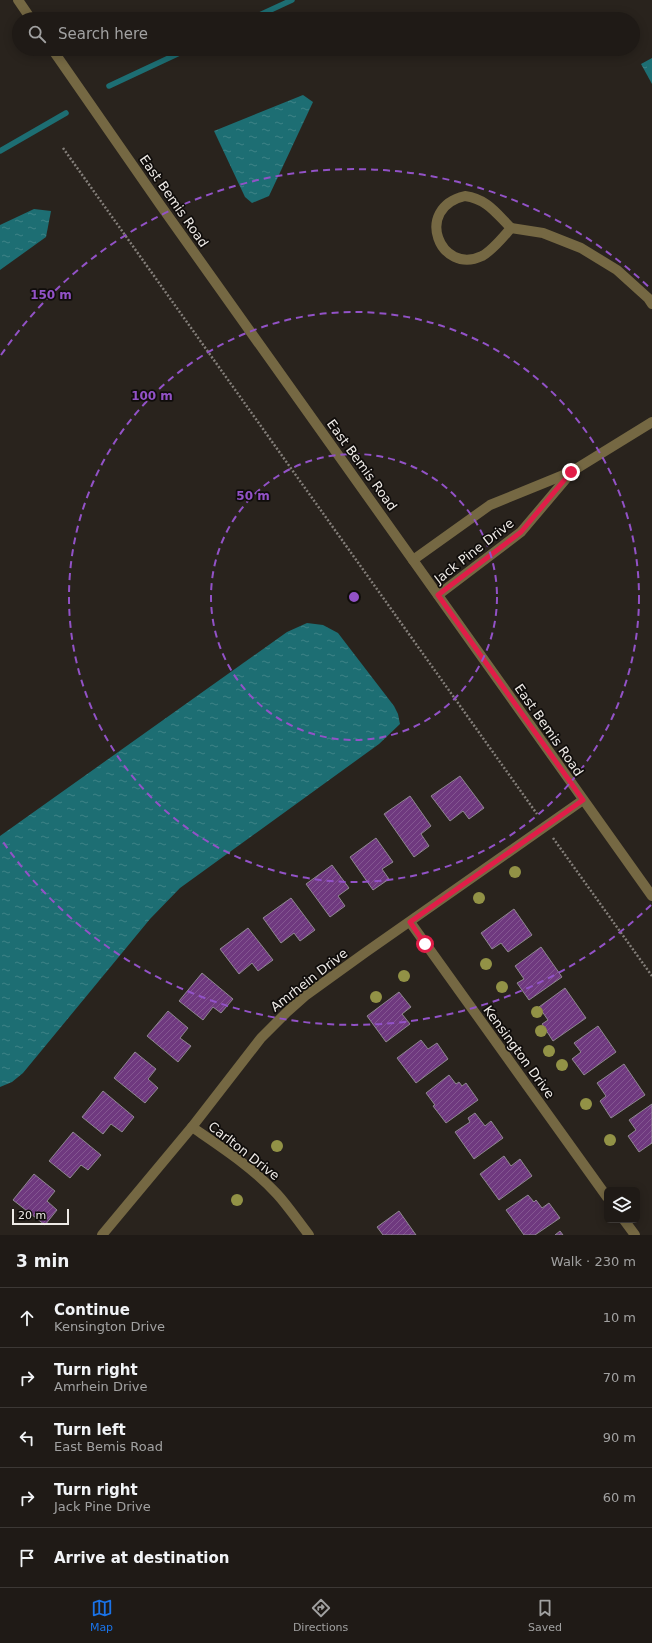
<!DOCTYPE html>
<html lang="en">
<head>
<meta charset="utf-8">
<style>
	:root { --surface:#1f1a16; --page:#2c2723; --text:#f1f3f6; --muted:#a1a1a1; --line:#3c3835; --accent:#1a73e8 }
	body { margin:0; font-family:"DejaVu Sans",sans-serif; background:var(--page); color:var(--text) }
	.controls { position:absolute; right:12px; bottom:12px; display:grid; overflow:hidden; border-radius:6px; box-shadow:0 2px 10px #0003 }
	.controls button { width:36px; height:36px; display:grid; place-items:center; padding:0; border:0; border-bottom:1px solid var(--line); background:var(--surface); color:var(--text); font:20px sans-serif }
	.scale { position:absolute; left:12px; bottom:10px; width:57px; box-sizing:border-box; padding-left:4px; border:2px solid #eeeae6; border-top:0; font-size:11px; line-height:14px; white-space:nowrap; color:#eeeae6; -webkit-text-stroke:3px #100d0b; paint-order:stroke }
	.stop { position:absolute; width:12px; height:12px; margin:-9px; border:3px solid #e11d48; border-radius:50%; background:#fff }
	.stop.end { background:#e11d48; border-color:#fff; box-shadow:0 1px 4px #0008 }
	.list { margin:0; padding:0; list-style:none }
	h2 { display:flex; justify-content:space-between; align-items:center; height:52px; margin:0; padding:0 16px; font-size:17px }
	h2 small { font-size:13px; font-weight:400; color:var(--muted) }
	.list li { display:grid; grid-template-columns:26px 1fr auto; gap:12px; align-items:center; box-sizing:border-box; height:60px; padding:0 16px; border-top:1px solid var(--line) }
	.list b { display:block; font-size:15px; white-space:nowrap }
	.list p { margin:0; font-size:13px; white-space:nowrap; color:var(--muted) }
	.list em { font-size:13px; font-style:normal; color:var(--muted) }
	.icon { flex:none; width:22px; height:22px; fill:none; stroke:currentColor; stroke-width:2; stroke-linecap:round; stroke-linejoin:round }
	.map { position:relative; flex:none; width:652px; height:1235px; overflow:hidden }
	.search { position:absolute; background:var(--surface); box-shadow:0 2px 10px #0003; left:12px; right:12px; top:12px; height:44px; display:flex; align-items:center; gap:10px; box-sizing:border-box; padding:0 14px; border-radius:22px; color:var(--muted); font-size:15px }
	.sheet { height:352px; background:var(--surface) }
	nav { display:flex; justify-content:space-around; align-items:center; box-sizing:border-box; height:56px; border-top:1px solid var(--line); background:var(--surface); font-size:11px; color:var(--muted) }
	nav a { display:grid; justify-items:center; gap:2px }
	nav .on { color:var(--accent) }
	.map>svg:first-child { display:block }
	.water { fill:url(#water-ripples) }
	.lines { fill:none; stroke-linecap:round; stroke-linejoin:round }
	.stream { stroke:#1d6e73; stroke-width:5.5 }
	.building { fill:url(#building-hatch); stroke:#8f8891 }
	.path { stroke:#847f7a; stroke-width:2.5; stroke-dasharray:2 2; stroke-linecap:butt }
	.minor { stroke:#756843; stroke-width:10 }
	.tertiary { stroke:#756843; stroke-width:10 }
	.tree { fill:#929246 }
	.route { stroke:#e11d48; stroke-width:5 }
	.ring { fill:none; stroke:#9252c7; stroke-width:2; stroke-dasharray:7 5 }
	.labels { text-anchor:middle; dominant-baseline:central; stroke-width:3.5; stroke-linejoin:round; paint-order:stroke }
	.street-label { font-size:13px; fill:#eeeae6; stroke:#100d0b }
	.centre { fill:#9252c7; stroke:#100d0b; stroke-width:2 }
	.ring-label { font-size:12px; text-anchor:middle; font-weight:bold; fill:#9252c7; stroke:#100d0b; stroke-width:3.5; stroke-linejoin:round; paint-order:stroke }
</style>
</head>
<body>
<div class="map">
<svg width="652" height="1235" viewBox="0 0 652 1235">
	<defs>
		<pattern id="water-ripples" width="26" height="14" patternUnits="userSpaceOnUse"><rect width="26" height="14" fill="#1d6e73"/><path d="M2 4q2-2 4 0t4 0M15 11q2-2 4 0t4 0" fill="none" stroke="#3e8387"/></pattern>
		<pattern id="building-hatch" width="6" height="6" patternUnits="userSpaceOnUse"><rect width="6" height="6" fill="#6f397f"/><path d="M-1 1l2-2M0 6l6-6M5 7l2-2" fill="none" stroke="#845691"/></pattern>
	</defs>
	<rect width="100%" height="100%" fill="#29231d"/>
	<!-- water -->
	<g class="water">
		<polygon points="652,58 652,84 641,64"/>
		<polygon points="303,95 313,102 269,196 252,203 245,197 214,131"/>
		<polygon points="34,209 51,211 46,237 0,270 0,225"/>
		<polygon points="307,623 323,625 338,633 394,706 398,714 400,724 379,744 180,888 150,919 23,1073 12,1082 0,1087 0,836 287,632"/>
	</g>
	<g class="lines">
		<!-- stream -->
		<g class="stream">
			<polyline points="251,19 292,0"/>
			<polyline points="109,86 188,49"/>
			<polyline points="0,151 66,113"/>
		</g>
	</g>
	<!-- building -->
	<g class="building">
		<polygon points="460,776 484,808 469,819 463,811 450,821 431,796"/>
		<polygon points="410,796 431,826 421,834 429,846 414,857 384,814"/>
		<polygon points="376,838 393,862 382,869 389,879 373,890 350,857"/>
		<polygon points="332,865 349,888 338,896 345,906 330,917 306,884"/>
		<polygon points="291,898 315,930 300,941 294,933 281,943 263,918"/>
		<polygon points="514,909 532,935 508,952 501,943 492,949 481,933"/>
		<polygon points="248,928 273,960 258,971 252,963 239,974 220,949"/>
		<polygon points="541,947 562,977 529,1000 517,983 524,979 515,966"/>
		<polygon points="202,973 233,999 221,1013 213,1007 203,1020 179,1001"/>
		<polygon points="565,988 586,1018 553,1041 542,1024 548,1020 539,1007"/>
		<polygon points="399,992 411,1007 402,1014 410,1024 386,1042 367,1016"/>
		<polygon points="168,1011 188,1028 180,1038 191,1046 178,1062 147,1036"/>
		<polygon points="598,1026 616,1052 584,1075 572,1059 581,1052 574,1043"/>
		<polygon points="421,1040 428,1049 437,1043 448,1059 416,1083 397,1058"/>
		<polygon points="135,1052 156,1069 148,1079 158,1088 145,1103 114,1078"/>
		<polygon points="624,1064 645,1095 611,1118 600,1101 606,1096 597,1083"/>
		<polygon points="449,1075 456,1084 459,1082 462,1086 466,1083 478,1100 446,1123 433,1106 435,1105 426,1093"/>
		<polygon points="103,1091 134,1117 122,1132 111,1124 103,1134 82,1117"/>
		<polygon points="652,1104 652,1143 639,1152 628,1136 636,1130 629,1120"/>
		<polygon points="475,1113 485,1126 491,1121 503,1138 474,1159 455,1132 470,1122 468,1118"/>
		<polygon points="73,1132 101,1155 88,1170 81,1165 70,1178 49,1161"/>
		<polygon points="504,1156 511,1166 520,1159 532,1176 499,1200 480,1174"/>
		<polygon points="34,1174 55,1191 47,1201 57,1210 45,1225 13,1200"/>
		<polygon points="528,1195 534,1202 536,1200 542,1208 549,1203 560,1218 535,1235 524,1235 506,1210"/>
		<polygon points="399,1211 416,1235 383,1235 377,1227"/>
		<polygon points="560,1231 563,1235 555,1235"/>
	</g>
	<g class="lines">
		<!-- path -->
		<g class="path">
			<polyline points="63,148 537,814"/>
			<polyline points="553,838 652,976"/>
		</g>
		<!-- minor -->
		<g class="minor">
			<path d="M465,196C487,199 496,213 511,228C503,237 493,250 482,256C440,276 413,208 465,196Z"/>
			<polyline points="511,228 543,233 581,248 617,270 648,298 652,304"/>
			<polyline points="413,560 490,505 571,472 652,422"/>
			<polyline points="438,595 521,532 570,474"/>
			<polyline points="410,922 607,1197"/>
			<path d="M192,1127C221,1147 252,1167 277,1194C288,1206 298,1221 309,1235"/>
			<polyline points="624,1220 635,1235"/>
			<polyline points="102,1235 192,1127 261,1038 287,1012 305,996 366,952 583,800"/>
		</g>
		<!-- tertiary -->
		<g class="tertiary">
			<polyline points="18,0 31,19"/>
			<polyline points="52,49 161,206 652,896"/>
		</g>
	</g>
	<!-- trees -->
	<g class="tree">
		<circle cx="515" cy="872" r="6"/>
		<circle cx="479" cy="898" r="6"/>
		<circle cx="486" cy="964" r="6"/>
		<circle cx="404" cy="976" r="6"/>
		<circle cx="502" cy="987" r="6"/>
		<circle cx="376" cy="997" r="6"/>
		<circle cx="537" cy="1012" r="6"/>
		<circle cx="541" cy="1031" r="6"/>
		<circle cx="549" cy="1051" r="6"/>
		<circle cx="562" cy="1065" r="6"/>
		<circle cx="586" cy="1104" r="6"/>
		<circle cx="610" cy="1140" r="6"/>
		<circle cx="277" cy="1146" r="6"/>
		<circle cx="237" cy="1200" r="6"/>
	</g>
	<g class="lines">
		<!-- route -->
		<polyline class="route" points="425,944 410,922 583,800 438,595 521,532 571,472"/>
	</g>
	<!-- distance rings -->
	<g class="ring">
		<circle cx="354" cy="597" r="143"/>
		<circle cx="354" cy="597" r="285"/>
		<path d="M651 905A428 428 0 0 1 1 839M1 355A428 428 0 0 1 651 289"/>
	</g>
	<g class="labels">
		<!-- street labels -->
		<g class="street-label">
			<text transform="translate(174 201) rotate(55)">East Bemis Road</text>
			<text transform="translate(362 465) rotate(54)">East Bemis Road</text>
			<text transform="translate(474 551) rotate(-38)">Jack Pine Drive</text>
			<text transform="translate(549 730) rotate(55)">East Bemis Road</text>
			<text transform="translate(309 980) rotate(-38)">Amrhein Drive</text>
			<text transform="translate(519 1052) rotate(54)">Kensington Drive</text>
			<text transform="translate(244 1151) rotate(38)">Carlton Drive</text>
		</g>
	</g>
	<circle cx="354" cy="597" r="6" class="centre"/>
	<g class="ring-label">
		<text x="51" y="299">150 m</text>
		<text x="152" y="400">100 m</text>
		<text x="253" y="500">50 m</text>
	</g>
</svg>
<div class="controls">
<button><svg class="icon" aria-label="layers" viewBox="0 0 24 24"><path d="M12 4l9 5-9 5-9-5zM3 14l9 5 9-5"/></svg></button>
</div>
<div class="scale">20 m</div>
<div class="stop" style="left:425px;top:944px"></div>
<div class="stop end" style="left:571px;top:472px"></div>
<div class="search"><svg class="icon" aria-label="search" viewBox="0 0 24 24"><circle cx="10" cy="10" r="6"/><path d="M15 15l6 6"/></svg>Search here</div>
</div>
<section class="sheet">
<h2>3 min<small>Walk · 230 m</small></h2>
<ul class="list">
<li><svg class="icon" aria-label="ahead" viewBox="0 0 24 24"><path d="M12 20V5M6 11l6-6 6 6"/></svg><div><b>Continue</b><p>Kensington Drive</p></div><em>10 m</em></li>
<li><svg class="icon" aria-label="right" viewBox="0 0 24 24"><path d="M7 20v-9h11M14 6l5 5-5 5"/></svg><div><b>Turn right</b><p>Amrhein Drive</p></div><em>70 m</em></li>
<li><svg class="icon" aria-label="left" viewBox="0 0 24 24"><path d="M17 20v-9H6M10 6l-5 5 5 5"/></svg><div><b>Turn left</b><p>East Bemis Road</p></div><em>90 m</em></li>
<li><svg class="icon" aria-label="right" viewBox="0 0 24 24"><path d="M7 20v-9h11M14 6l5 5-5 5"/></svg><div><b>Turn right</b><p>Jack Pine Drive</p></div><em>60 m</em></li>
<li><svg class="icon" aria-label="arrive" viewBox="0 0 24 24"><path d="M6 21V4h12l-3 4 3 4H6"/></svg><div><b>Arrive at destination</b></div></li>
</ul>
</section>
<nav>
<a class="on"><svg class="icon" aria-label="map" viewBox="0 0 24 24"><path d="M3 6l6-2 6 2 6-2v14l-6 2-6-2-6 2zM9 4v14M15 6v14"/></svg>Map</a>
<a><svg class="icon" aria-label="directions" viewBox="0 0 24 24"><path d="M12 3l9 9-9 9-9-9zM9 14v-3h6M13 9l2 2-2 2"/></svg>Directions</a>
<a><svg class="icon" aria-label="saved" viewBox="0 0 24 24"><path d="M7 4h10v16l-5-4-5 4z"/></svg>Saved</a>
</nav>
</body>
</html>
